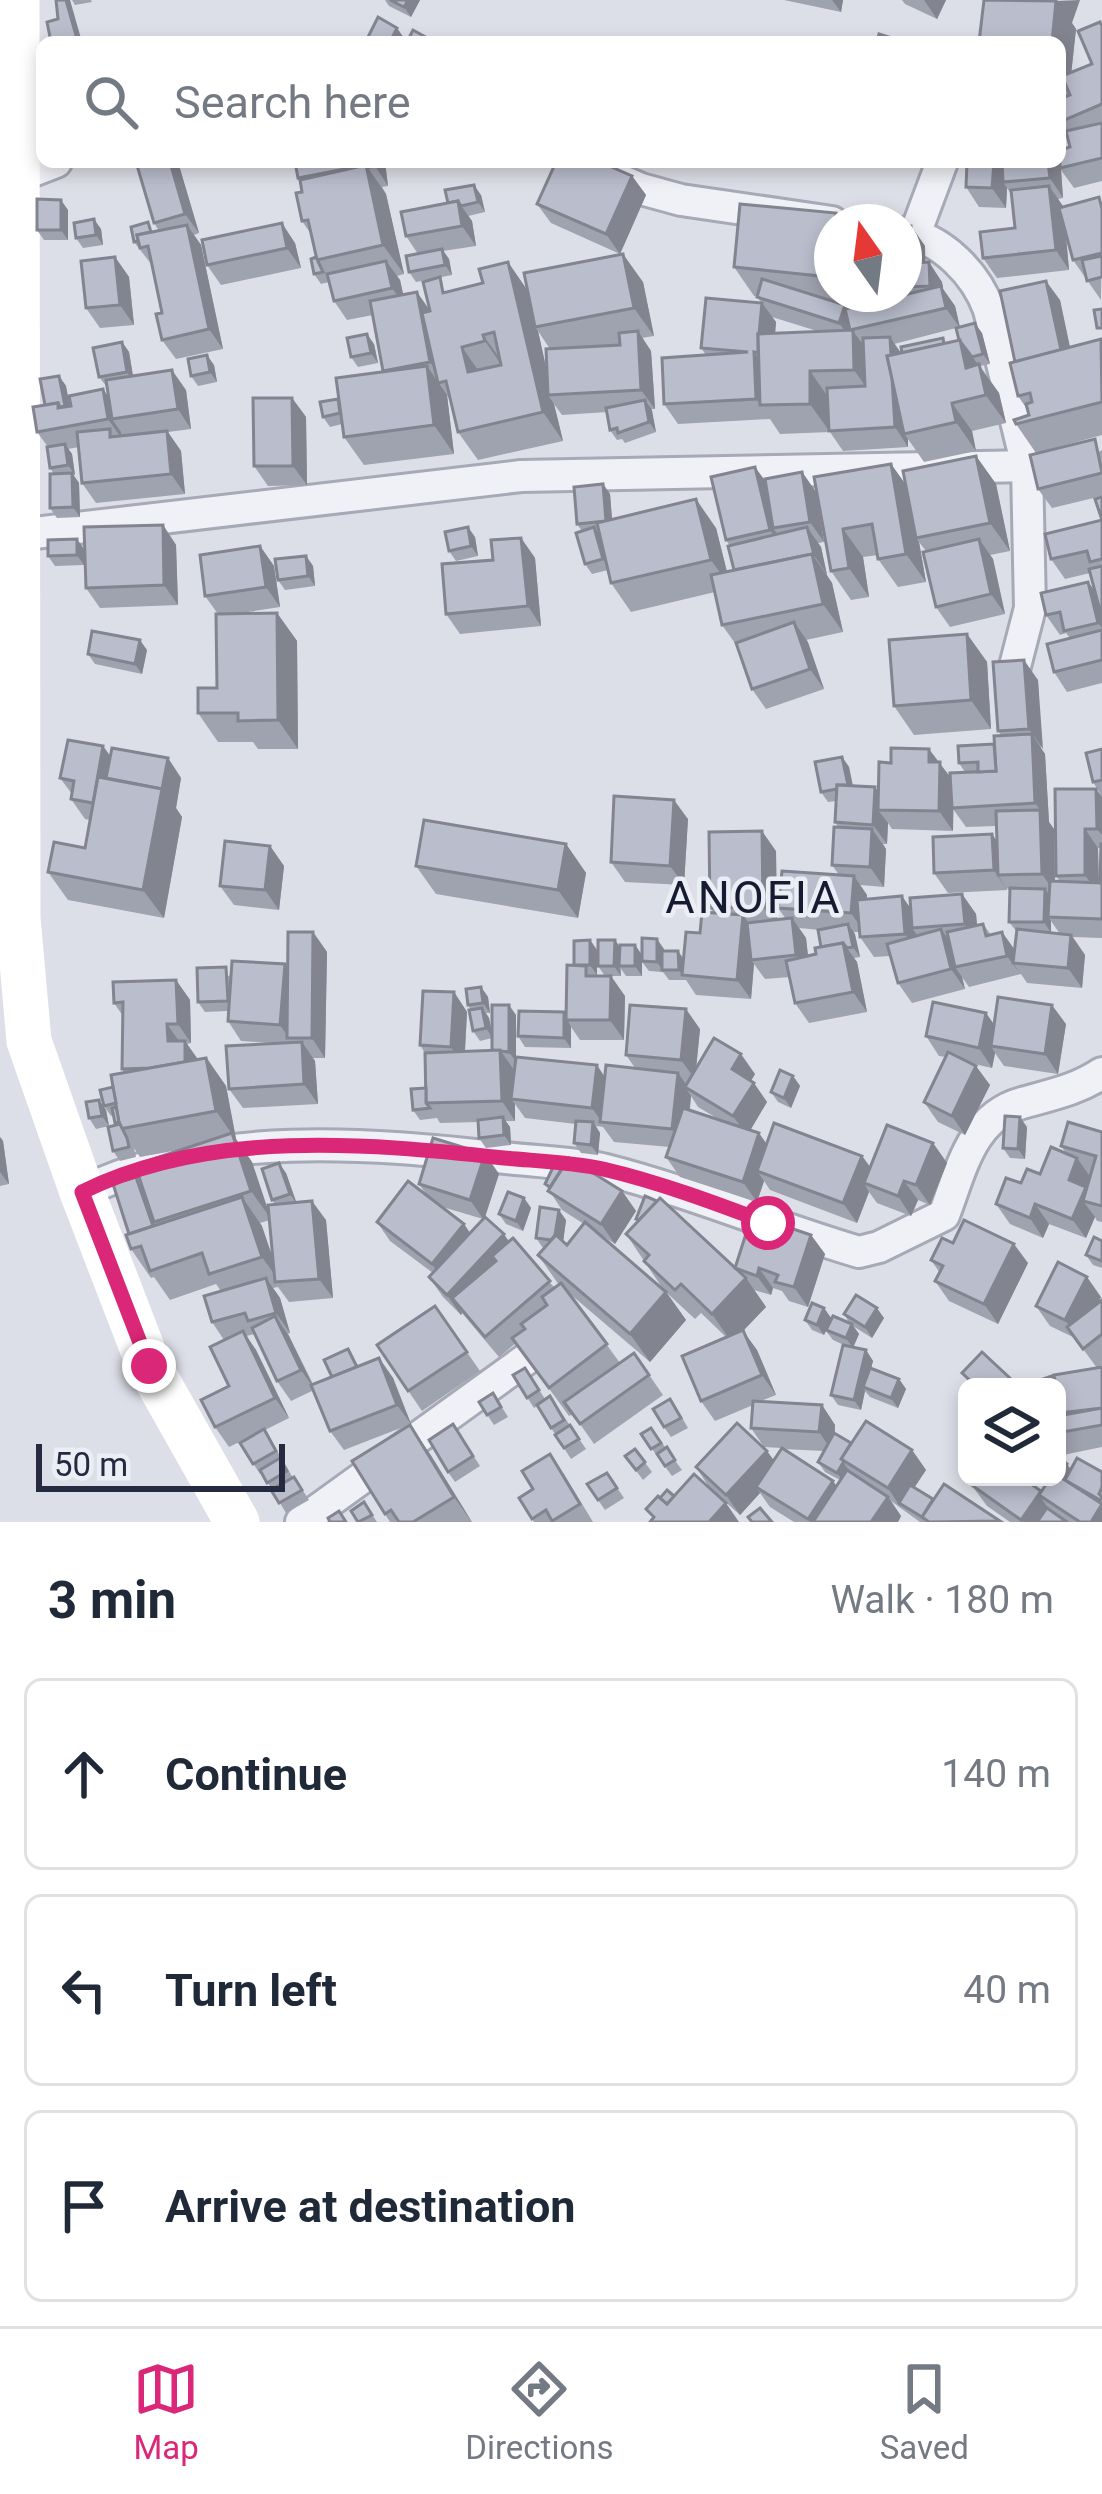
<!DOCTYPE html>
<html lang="en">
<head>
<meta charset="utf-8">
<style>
	:root { --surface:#fff; --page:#f6f6f7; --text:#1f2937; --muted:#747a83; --line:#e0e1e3; --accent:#db2777 }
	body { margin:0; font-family:Roboto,sans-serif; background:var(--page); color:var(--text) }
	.controls { position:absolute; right:36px; bottom:36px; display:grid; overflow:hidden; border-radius:18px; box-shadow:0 6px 18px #0003 }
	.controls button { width:108px; height:108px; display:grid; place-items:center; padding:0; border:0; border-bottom:3px solid var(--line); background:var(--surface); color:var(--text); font:60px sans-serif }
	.compass { position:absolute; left:814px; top:204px; width:108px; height:108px; border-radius:50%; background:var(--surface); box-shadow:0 6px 18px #0003; rotate:346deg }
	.scale { position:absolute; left:36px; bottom:30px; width:249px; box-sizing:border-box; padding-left:12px; border:6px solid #252a40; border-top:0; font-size:33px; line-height:42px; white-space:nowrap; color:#252a40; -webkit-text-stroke:9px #eceef6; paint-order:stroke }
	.stop { position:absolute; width:36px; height:36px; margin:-27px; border:9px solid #db2777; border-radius:50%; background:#fff }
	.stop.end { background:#db2777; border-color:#fff; box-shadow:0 3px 12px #0008 }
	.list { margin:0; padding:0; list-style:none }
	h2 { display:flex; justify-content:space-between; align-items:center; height:156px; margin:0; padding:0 48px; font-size:51px }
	h2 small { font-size:39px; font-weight:400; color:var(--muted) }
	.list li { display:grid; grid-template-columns:78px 1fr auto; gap:36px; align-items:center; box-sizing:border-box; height:192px; margin:0 24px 24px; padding:0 24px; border:3px solid var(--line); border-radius:18px }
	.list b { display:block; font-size:45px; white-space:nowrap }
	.list em { font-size:39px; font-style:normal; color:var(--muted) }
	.icon { flex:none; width:66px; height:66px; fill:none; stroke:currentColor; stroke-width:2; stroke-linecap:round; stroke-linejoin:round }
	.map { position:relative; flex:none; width:1102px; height:1522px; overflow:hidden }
	.search { position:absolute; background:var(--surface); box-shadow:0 6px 18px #0003; left:36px; right:36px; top:36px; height:132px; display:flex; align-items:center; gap:30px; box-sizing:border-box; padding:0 42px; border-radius:18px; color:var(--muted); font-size:45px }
	.sheet { height:804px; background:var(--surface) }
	nav { display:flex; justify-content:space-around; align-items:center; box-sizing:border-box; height:168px; border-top:3px solid var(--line); background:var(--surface); font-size:33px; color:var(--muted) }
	nav a { display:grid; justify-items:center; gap:6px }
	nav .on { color:var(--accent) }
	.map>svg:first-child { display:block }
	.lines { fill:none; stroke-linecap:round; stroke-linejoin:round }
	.minor-casing { stroke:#a6a9b6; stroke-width:36 }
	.minor { stroke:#f0f1f6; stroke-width:30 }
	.secondary { stroke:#fff; stroke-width:45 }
	.wall { fill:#9fa3af; fill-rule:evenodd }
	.shaded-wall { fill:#82848f }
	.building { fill:#b9bdcc; stroke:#82848f; stroke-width:3; fill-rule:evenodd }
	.route { stroke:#db2777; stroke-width:15 }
	.labels { text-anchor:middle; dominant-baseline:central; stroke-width:9; stroke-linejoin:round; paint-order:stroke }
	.quarter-label { font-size:45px; letter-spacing:3px; fill:#171b31; stroke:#eceef6 }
</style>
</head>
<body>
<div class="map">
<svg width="1102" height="1522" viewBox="0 0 1102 1522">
	<rect width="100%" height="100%" fill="#dddfe8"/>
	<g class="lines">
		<defs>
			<g id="minor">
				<polyline points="578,162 641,189 681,200 832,222"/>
				<polyline points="17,177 56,162"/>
				<path d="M904,233C942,238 977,275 989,310L1027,466L1030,608L1014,670"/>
				<polyline points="915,234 942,162"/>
				<polyline points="17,535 521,476 1027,466"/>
				<path d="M82,1192C210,1129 368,1143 506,1158C538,1162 574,1162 606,1170C692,1192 774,1227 859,1252L879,1247L944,1215C961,1171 971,1117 1022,1103C1050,1095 1077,1090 1102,1073"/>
				<polyline points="301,1522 532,1355"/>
			</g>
		</defs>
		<!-- minor casing -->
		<use href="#minor" class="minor-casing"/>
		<!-- minor -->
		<use href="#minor" class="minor"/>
		<!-- secondary -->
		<polyline class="secondary" points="17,0 18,918 29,1041 82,1192 149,1366 237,1522"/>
	</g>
	<!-- wall -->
	<g class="wall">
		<polygon points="72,0 91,0 92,2 75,5"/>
		<polygon points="385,0 420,0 411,17 389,6"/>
		<polygon points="784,0 843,0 841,12"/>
		<polygon points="902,0 946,0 937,19 905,4"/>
		<polygon points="1072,23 1076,29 1071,73 1092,64 1102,25 1102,181 1074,188 1061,170 1063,198 1058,199 1063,207 1102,202 1101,300 1073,260 1066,234 1069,270 997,278 983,258 1015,228 1011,194 1007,188 1006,208 979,207 966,187 1060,162 1070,147 1067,135 1060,125 1060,42"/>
		<polygon points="178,162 199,233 194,235 201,245 223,349 176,359 162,340 162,313 152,265 134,242 159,231 154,223"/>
		<path d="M385,162L388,186L382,187L386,194L404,274L397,276L400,280L403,294L430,311L449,291L527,289L643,282L654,336L642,338L651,351L655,409H651L656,432L625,443L622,439L617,440L610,430L607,412L562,415L554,404L563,441L478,460L458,432L450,400L447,395L454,454L364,465L344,437L342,424L330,427L323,417L338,399L383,372L373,315L347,320L334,301L329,282L321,284L314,274L316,257L311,234L302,221V192L298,178ZM538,331L550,349L547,371Z"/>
		<polygon points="632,176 646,195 620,254 551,223 537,204"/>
		<polygon points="481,195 485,212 468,216 472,221 476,246 443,251 449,259 452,275 416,282 409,272 418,254 406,236 448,203"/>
		<polygon points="68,210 68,240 44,240 37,230"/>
		<path d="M836,213L842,222H832V294H851L850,306L844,305L847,309L879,301L874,294H904V226H911L925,246V262L942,282L943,289L955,306L960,327L982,333L990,364L980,366L999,393L1006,423L972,431L976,451L924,462L908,439V447L843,451L830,432L780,434L770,419L678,424L664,404L706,355L701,348L761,303L757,296H754L734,267ZM772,317L817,331L775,333L776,322ZM956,328L959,340L901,353L894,344Z"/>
		<polygon points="101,229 103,245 83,248 76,238"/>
		<polygon points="295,243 301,268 221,285 207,265"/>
		<polygon points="115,257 129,277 134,325 100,328 86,308"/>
		<polygon points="1060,300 1070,347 1102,340 1102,435 1036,453 1016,424 1029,415 1027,409 1018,396 1015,361"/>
		<polygon points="122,342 129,352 133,376 186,390 191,429 168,432 181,451 185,494 96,503 82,483 79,447 68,449 72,454 75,475 73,475 79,483 80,517 57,518 50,508 54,474 50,468 48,447 37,432 45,405 59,376 66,386 69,406 103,389 108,397 107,387 99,377"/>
		<polygon points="374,344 378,363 358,367 351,357"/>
		<polygon points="214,365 217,382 198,386 191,376"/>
		<polygon points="292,398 306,417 307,485 268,486 254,466"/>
		<polygon points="1102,450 1102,496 1052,508 1038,489"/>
		<polygon points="976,456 996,484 1010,551 990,555 993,559 1005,614 950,627 936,607 926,551 919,542 926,582 898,587 878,559 878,555 863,557 869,597 851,600 831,571 814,477 891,464 906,485"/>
		<polygon points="802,472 816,492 824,542 818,543 821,547 827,575 832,583 843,632 806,640 824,689 766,709 752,689 737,646 722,625 715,592 631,612 611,583 608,570 592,574 585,564 582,531 577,524 603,484 610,494 612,519 716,528 727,572 734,570 730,546 726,540 765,481"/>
		<polygon points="1102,520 1102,683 1067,692 1054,672 1070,638 1066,633 1060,635 1046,615 1088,582 1096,592 1090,573 1065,579 1051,559"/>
		<polygon points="163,525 176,545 178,605 100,608 86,588"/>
		<polygon points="475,537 478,556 456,561 449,551"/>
		<polygon points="521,538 535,558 541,626 460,634 446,614 493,560"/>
		<polygon points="260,546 274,566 280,607 235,614 277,613 297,641 298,749 258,749 253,742 218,742 198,713 217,688 218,614 205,596"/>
		<polygon points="84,549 84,565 55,566 48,556"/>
		<polygon points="306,556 313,566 315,586 285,590 278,580"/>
		<polygon points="967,634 987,662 991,729 914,735 894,706"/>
		<polygon points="147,650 142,674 95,664 88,654"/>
		<path d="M1038,680L1041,749L1045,754L1049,822L1054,829L1055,881H1060L1056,876L1096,789L1101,795L1093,782L1102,749V938L1073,937L1085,955L1082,988L1027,983L1021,974L969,987L962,977L965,989L912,1003L898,983L890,956L874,957L860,937L859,932H854L860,957L854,958L857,962L867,1012L809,1023L795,1003L790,977L765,979L754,964L751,999L696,995L686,980H669L663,972L649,971L642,962V976H626L621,969V976H605L598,966L615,940L620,948L635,945L642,955L657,939L664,951L684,959L713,912L710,908L776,851L777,920L786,919L778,908L839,875L832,865L838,827L835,822L836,801L828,802L821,792L842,757L849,767L853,786L878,792L938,762L951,778L965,772L959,763L994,744L1002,736L998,731ZM953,809L966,827L997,826V842L934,873L948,893L1007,890V888L1010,891L1009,922L1017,932L1015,950L1002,932L991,935L983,924L977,925L976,914L962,894L911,909L867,899V895L860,885L884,887L886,849L883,844H887L888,823L892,829L953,831ZM1098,848H1101L1100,883H1099ZM1051,921L1060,934L1051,933ZM799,928L820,930L821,947L816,954L808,956L806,938Z"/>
		<polygon points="103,746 110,756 168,758 181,778 176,808 182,817 164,918 68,900 48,872 85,848 90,820 85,819 71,799 72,794 60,778"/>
		<polygon points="688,819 684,885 625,882 611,862"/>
		<polygon points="566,844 586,873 578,918 436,894 416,866"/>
		<polygon points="270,846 284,866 279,910 234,905 220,886"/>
		<polygon points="313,932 327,952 325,1058 313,1058 315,1061 318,1104 243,1108 229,1089 273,1043 241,1041 228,1021 228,1011 205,1012 198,1002 231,974 288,969"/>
		<polygon points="590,940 597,950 597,975 593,975 625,996 624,1040 580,1040 571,1027 571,1048 525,1047 518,1036 564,1012 566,1016 574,965"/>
		<path d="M176,980L190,1000L191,1043L187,1044L198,1059L207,1058L226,1086L236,1139L252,1162L269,1213L275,1204L272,1200L286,1173L296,1202L326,1220L333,1298L289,1302L278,1287L273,1288L280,1298L290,1333L288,1334L313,1384L332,1377L348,1349L358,1366L379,1358L393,1378L411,1424L344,1450L330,1431L314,1390L291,1401L277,1381L255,1334L246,1336L256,1350L289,1418L265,1430L293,1478L294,1477L309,1500L286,1513L262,1473L260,1474L240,1443L256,1434L229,1447L215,1427L229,1386L224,1340L212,1322L221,1291L216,1284L170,1300L154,1277L151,1278L131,1249L129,1234L141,1184L184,1149L140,1157L134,1148L136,1157L120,1161L113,1151L117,1125L113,1115L111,1116L104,1106L113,1087L124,1073L122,1069L123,1016L114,1003ZM270,1220L273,1259L260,1223Z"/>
		<path d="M481,987L488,997L490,1013H486L489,1018L492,1036L516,1015V1058L605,1077L635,1068L626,1055L700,1029L696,1068L755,1074L751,1081L767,1102L750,1130L767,1144L862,1156L870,1167L933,1143L947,1163L930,1205L918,1200L911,1216L877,1203L869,1192L857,1223L770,1190L764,1181L757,1202L680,1177L666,1157L670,1147L614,1142L603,1127L596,1126L600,1133L598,1155L581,1153L574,1143L576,1124L525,1118L515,1104V1121H505L510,1127L511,1145L486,1148L479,1138L478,1122L440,1123L437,1118L420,1120L413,1110L426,1088L425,1053L420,1045L454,992L467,1012L465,1052L492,1050V1038L480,1041L473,1031L471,1010L468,1005ZM691,1096L698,1107L720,1120L690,1110Z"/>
		<polygon points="986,1013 994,1025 1066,1024 1058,1074 1004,1066 995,1053 992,1068 970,1063 990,1085 965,1135 938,1122 924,1102 946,1057 939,1056 926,1036"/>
		<polygon points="793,1076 800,1086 791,1108 778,1102 771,1092"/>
		<polygon points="99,1100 106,1110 109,1126 96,1129 89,1118"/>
		<polygon points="1027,1127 1025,1159 1010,1158 1003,1148"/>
		<polygon points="1102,1132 1102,1222 1097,1221 1095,1217 1086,1238 1049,1224 1043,1238 1010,1224 996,1204 1021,1183 1040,1174 1066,1153 1061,1146"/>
		<polygon points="0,1137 3,1141 9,1184 0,1186"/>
		<path d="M485,1154L499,1174L485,1217L555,1288L559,1285L538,1255L543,1248L536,1238L566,1220L563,1241L567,1245L584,1224L562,1210L545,1184L622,1191L636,1211L615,1244L598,1233L663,1289L626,1234L638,1222L636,1219L735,1268L811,1235L825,1254L808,1307L789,1301L782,1291L773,1288L771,1295L754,1290L766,1307L743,1331L757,1350L776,1395L761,1401L822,1405L835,1425V1433L851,1443L912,1450L926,1470L914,1487L933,1499L1001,1522H920L891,1501L901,1516L898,1522H794L770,1507L760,1493L740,1515L709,1487L696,1467L774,1460L781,1448L764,1447L751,1428L753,1405L715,1421L701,1401L726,1337L701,1313L695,1319L667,1293L686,1320L650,1362L569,1293L620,1363L634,1353L663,1395L594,1444L573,1414L569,1416L516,1343L499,1357L462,1313L461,1315L443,1297L429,1277L433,1273L390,1241L377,1222L428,1197L419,1184ZM439,1206L483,1219L470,1233L464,1224ZM783,1449L824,1451L818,1462L825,1472L840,1480L837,1486Z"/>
		<polygon points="524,1198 531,1208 523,1231 506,1224 499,1214"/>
		<polygon points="1102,1241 1102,1268 1093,1265 1086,1255"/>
		<polygon points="953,1243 1028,1263 998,1324 949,1301 935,1281 940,1273 931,1260"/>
		<polygon points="1101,1297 1097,1304 1102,1300 1102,1365 1097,1368 1102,1367 1102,1447 1058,1456 1057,1387 1055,1380 1097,1368 1075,1338 1050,1326 1036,1306"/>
		<polygon points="435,1306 480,1371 422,1411 377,1345"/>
		<polygon points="824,1308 831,1318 850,1324 844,1314 884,1318 872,1338 853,1326 859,1334 853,1347 866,1350 873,1361 871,1368 899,1379 906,1389 898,1408 870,1397 865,1391 861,1410 838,1405 831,1395 844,1345 833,1340 826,1331 824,1335 812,1330 805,1320"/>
		<polygon points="525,1368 545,1399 550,1396 586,1449 571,1459 537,1406 534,1408 513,1375"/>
		<polygon points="962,1373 1012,1380 1017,1387 973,1387"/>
		<polygon points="493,1393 508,1417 494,1425 479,1402"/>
		<polygon points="677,1409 688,1428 671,1437 664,1427"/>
		<polygon points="453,1424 480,1466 455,1482 448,1472"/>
		<polygon points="651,1428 682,1470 672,1476 641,1434"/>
		<polygon points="635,1449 652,1472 643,1480 625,1456"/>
		<polygon points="430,1454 472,1522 390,1522 352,1461"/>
		<polygon points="550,1454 564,1474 593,1522 534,1522 519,1498 533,1489"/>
		<polygon points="1071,1469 1102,1472 1102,1522 1010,1522 987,1506 973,1487 980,1477 1041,1477 1034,1486 1041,1491"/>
		<polygon points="607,1473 624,1498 605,1510 587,1484"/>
		<polygon points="364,1502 377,1522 358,1522"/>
	</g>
	<!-- shaded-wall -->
	<g class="shaded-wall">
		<polygon points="66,0 70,0 82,42 79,42 77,39"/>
		<polygon points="408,0 420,0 411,17 404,7"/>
		<polygon points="832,0 843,0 841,12"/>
		<polygon points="924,0 946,0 937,19"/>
		<polygon points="1080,0 1072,23 1076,29 1069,94 1060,82 1060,42 1052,42 1056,1"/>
		<polygon points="397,28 404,38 402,42 390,42"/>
		<polygon points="1060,155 1063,198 1050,178 1048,162 1060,162"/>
		<polygon points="170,162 178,162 199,233 185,214"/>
		<polygon points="374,162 385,162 388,186 375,166"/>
		<polygon points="994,162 1008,162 1003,182 1007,188 1006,208 992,188"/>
		<polygon points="366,165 386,194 404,274 383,245"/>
		<polygon points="632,176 646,195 620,254 606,234"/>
		<polygon points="474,185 481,195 485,212 478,202"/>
		<polygon points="1049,186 1063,206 1069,270 1056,250"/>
		<polygon points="61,200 68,210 68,240 61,230"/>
		<polygon points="458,201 472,221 476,246 462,226"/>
		<polygon points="94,219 101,229 103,245 96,235"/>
		<polygon points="282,223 295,243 301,268 287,248"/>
		<polygon points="187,225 201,245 223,349 209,329"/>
		<polygon points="911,226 925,246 926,283 912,263"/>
		<polygon points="442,249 449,259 452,275 445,265"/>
		<polygon points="623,254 643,282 654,336 634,308"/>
		<polygon points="115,257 129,277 134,325 120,305"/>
		<polygon points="386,261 400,280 406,307 392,288"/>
		<polygon points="508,262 528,291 535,327 538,331 552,395 548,395 554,404 563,441 543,412"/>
		<polygon points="929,262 942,282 943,289 955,306 960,328 930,286"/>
		<polygon points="1046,281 1060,300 1075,372 1062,352"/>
		<polygon points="417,292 431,312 443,382 430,362"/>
		<polygon points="842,294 851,294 850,306"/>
		<polygon points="762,303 776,322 772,372 758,353"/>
		<polygon points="845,305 859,325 853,331 873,358 874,398 854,370 853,342 839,323"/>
		<polygon points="975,323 982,333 990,364 983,354"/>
		<polygon points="638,331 651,351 655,409 641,390"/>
		<polygon points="367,334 374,344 378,363 371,353"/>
		<polygon points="483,335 503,363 505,370 485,341"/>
		<polygon points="890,337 903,356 904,434 908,439 908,447 895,427"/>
		<polygon points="960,340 999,393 1006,423 966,368"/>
		<polygon points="122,342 129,352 134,382 127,372"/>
		<polygon points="462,347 482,376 468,372"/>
		<polygon points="754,352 768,372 761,405 756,399"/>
		<polygon points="207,355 214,365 217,382 210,372"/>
		<polygon points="427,366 447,395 454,454 434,425"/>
		<polygon points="172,370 186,390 191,429 178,409"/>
		<polygon points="810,371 830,400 830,432 810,404"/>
		<polygon points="59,376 66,386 72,418 65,407"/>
		<polygon points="103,389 117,409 112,419 121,432 122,439 108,419"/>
		<polygon points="292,398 306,417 307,485 293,466"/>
		<polygon points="645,400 652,410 656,432 649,422"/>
		<polygon points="952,403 972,431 976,451 956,422"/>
		<polygon points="167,431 181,451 185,494 171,474"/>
		<polygon points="65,444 72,454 75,475 68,465"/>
		<polygon points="976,456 996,484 1010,551 990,523"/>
		<polygon points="891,464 911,492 916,538 919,542 926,582 906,554"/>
		<polygon points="755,467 769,486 773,528 781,539 783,550 770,530"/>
		<polygon points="802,472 816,492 824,542 810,522"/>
		<polygon points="72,473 79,483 80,517 73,507"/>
		<polygon points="603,484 610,494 613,532 606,522"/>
		<polygon points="696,499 716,528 731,588 711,560"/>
		<polygon points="163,525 176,545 178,605 164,585"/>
		<polygon points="468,527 475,537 478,556 471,546"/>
		<polygon points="594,527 601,537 610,569 603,559"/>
		<polygon points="807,527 821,547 827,575 814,555"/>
		<polygon points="843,529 863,557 869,597 849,568"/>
		<polygon points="521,538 535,558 541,626 528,606"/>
		<polygon points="77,539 84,549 84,565 77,555"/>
		<polygon points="979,539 993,559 1005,614 991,594"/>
		<polygon points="260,546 274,566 280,607 266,587"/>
		<polygon points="812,554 832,583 843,632 823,604"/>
		<polygon points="306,556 313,566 315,586 308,576"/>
		<polygon points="1088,582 1102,601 1102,628 1098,623"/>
		<polygon points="277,613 297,641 298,749 278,720"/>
		<polygon points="794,622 808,642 824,689 810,669"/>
		<polygon points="967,634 987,662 991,729 971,700"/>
		<polygon points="140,640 147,650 142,674 135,664"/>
		<polygon points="1024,660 1038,680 1043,749 1029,729"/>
		<polygon points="1032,734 1045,754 1049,822 1054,829 1055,893 1042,874 1040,810 1035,803"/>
		<polygon points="103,746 117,766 93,803"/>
		<polygon points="929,749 954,782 953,831 939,811 929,762"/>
		<polygon points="842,757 849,767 855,797 848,787"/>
		<polygon points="168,758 181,778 176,808 182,817 164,918 143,890"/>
		<polygon points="875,787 888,806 878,810 888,823 887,844 873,825"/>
		<polygon points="1096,789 1102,797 1102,835 1097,829"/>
		<polygon points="674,800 688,819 684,885 670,866"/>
		<polygon points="872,829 886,849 884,887 870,867"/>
		<polygon points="1085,829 1098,848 1099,895 1085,875"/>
		<polygon points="762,831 776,851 777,926 763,907"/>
		<polygon points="992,834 1006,854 998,875 1007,890 994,870"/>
		<polygon points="566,844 586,873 578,918 558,890"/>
		<polygon points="270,846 284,866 279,910 265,890"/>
		<polygon points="854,876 867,895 865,933 851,913"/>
		<polygon points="1045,889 1052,899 1048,917 1051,921 1051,933 1044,922"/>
		<polygon points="962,894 976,914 979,944 965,924"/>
		<polygon points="902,896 916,916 912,928 917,935 919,954 905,934"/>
		<polygon points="743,915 757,935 751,960 754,964 751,999 737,980"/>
		<polygon points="792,918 806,938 810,974 796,955"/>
		<polygon points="848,924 855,934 860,957 853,947"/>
		<polygon points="941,929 955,949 955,967 962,977 965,989 951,969"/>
		<polygon points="313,932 327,952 325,1058 312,1038"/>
		<polygon points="1002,932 1016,952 1013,963 1021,975 1007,956"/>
		<polygon points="1071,935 1085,955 1082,988 1068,968"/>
		<polygon points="657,939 664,949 664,972 657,962"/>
		<polygon points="590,940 597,950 597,975 590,965"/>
		<polygon points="615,940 622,950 619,966 621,976 614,966"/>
		<polygon points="843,943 857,962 867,1012 853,992"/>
		<polygon points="635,945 642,955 642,976 635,966"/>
		<polygon points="678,951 685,961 682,975 679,970"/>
		<polygon points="285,964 298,984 289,1038 280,1025"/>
		<polygon points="611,976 625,996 624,1040 610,1020"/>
		<polygon points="176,980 190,1000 191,1043 178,1024"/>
		<polygon points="481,987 488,997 490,1013 483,1003"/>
		<polygon points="454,992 467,1012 464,1066 451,1047"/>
		<polygon points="509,1005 516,1015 516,1062 509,1052"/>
		<polygon points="1052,1005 1066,1024 1058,1074 1045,1054"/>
		<polygon points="482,1008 489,1018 493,1038 486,1028"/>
		<polygon points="686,1009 700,1029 695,1079 681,1060"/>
		<polygon points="564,1012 571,1027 571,1048 564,1038"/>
		<polygon points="986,1013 1000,1033 991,1046 995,1053 992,1068 979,1048"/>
		<polygon points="167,1024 181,1044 168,1041"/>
		<polygon points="185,1041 198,1060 185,1067"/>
		<polygon points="302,1042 315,1061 318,1104 304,1084"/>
		<polygon points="500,1050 514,1070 511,1099 515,1104 515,1121 502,1101"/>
		<polygon points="741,1054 755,1074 746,1089 732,1069"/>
		<polygon points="206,1058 226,1086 236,1139 252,1162 271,1219 251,1191 232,1134 216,1111"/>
		<polygon points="597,1065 610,1085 602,1122 592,1108"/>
		<polygon points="976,1066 990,1085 965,1135 952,1116"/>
		<polygon points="678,1073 690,1090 685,1087 691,1096 685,1149 672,1129"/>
		<polygon points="793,1076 800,1086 791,1108 784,1098"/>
		<polygon points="754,1083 767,1102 747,1136 733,1116"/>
		<polygon points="99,1100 106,1110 109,1126 102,1116"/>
		<polygon points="503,1117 510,1127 511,1145 504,1135"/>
		<polygon points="1020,1117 1027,1127 1025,1159 1018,1149"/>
		<polygon points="593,1122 600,1133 598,1155 591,1145"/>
		<polygon points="759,1133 773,1153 757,1171 764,1181 757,1202 743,1182"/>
		<polygon points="0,1137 3,1141 9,1184 0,1172"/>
		<polygon points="933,1143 947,1163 930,1205 916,1185"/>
		<polygon points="485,1154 499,1174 484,1220 470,1200"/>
		<polygon points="862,1156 876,1175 864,1183 869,1192 857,1223 843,1203"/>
		<polygon points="1077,1158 1091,1178 1083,1201 1095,1217 1086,1238 1072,1219 1069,1180"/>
		<polygon points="279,1163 286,1173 297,1204 290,1194"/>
		<polygon points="904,1181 918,1200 911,1216 898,1196"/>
		<polygon points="622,1191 636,1211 615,1244 601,1224"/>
		<polygon points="242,1197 262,1226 282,1285 262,1257"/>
		<polygon points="524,1198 531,1208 523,1231 516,1221"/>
		<polygon points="312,1201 326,1220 333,1298 319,1279"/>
		<polygon points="1035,1204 1049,1224 1043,1238 1030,1218"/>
		<polygon points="559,1210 566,1220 562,1251 555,1241"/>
		<polygon points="464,1224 477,1244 446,1284 432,1264"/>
		<polygon points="504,1234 517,1254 502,1270 452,1298 462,1313 461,1315 447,1295"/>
		<polygon points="811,1235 825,1254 808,1307 794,1287"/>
		<polygon points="1014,1244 1028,1263 998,1324 984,1304"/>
		<polygon points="759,1268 773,1288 771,1295 757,1276"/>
		<polygon points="1087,1277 1101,1297 1079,1340 1065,1320"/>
		<polygon points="266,1278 280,1298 290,1333 276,1313"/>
		<polygon points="746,1278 766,1307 743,1331 757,1350 776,1395 762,1375 732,1343 712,1314"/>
		<polygon points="666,1292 686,1320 650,1362 630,1334"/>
		<polygon points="824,1308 831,1318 824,1335 817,1325"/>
		<polygon points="877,1308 884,1318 872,1338 865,1327"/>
		<polygon points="275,1316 289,1336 315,1390 301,1370"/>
		<polygon points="852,1324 859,1334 853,1348 846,1338"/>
		<polygon points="243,1331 256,1350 289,1418 275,1398"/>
		<polygon points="866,1350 873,1361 866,1388 863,1387 865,1391 861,1410 854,1400"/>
		<polygon points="379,1358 393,1378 411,1424 397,1405"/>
		<polygon points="899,1379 906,1389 898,1408 891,1398"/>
		<polygon points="822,1405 835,1425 833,1452 819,1432"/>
		<polygon points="410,1425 430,1454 472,1522 454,1497"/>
		<polygon points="912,1450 926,1470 903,1505 899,1503 901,1508 888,1488"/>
		<polygon points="767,1451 781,1470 756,1487 760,1493 740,1515 726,1495"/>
		<polygon points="843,1462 850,1472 844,1483 837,1473"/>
		<polygon points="1067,1464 1074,1474 1068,1482 1058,1476"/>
		<polygon points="1026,1477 1041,1477 1033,1488"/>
		<polygon points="833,1481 847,1500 833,1522 810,1522 808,1519"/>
		<polygon points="1039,1495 1052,1514 1047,1522 1023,1522 1021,1520"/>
		<polygon points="888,1497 901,1516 898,1522 871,1522"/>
		<polygon points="726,1503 739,1522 709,1522"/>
		<polygon points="1102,1506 1102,1522 1091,1522"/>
	</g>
	<!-- building -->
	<g class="building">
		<polygon points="56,0 66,0 77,39 51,42 47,22 58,19"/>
		<polygon points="390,0 408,0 404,7"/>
		<polygon points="984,0 1056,1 1052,42 979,42"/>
		<polygon points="378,17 397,28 390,42 378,42 368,37"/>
		<polygon points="1100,22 1102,26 1102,104 1060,122 1060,99 1070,95 1062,76 1092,64 1078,31"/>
		<polygon points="413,30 431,40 430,42 407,42"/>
		<polygon points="879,34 901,41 877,42"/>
		<polygon points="1102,123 1102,158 1060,168 1060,150 1070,147 1066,131"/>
		<polygon points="136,162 170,162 185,214 154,223"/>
		<polygon points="295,162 374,162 375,166 367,168 366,165 298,178"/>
		<polygon points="556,162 600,162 632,176 606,234 537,204"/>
		<polygon points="967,162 994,162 992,188 966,187"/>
		<polygon points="1002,162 1048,162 1050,178 1003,182"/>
		<polygon points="366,165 383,245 317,260 308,220 302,221 296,193 302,192 300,180"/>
		<polygon points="474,185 478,202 461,206 458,201 448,203 445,190"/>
		<polygon points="1049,186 1056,250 983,258 980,232 1015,228 1011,190"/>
		<polygon points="1099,197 1102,209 1102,253 1073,260 1059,208"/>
		<polygon points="37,199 61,200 61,230 37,230"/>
		<polygon points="458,201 462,226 406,236 401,212"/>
		<polygon points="740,204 836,213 835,222 832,222 830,277 734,267"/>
		<polygon points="94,219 96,235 76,238 74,223"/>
		<polygon points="148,222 151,232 137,235 138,241 134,242 131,227"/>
		<polygon points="282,223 287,248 207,265 202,240"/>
		<polygon points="187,225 209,329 162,340 156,314 162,313 148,246 140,248 137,235"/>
		<polygon points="904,226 911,226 912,263 929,262 930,286 904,287"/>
		<polygon points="442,249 445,265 409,272 406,256"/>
		<polygon points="623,254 634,308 535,327 524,273"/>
		<polygon points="1102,256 1102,277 1087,281 1082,260"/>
		<polygon points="115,257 120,305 86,308 81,261"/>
		<polygon points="316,257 323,272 314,274 311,259"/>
		<polygon points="386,261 392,288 334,301 327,274"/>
		<path d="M508,262L543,412L458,432L446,381L438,383L422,313L430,311L423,282L440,277L443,293L483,283L479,269ZM494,332L501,365L468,372L462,347L485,341L483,335Z"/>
		<polygon points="762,279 845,305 839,323 757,297"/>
		<polygon points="1046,281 1061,350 1015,362 1000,291"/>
		<polygon points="941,286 946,308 850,330 845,309"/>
		<polygon points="417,292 430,362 383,371 370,301"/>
		<polygon points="706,298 762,303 759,334 758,334 758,353 754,352 756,399 664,404 662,358 748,352 701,348"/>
		<polygon points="1102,309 1102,328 1097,328 1094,310"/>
		<polygon points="975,323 983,354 972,357 959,340 956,328"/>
		<polygon points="853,330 854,370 810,371 810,404 760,405 758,334"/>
		<polygon points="638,331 641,390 548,395 546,349 620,345 619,333"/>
		<polygon points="367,334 371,353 351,357 347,338"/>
		<polygon points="890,337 891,355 887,356 892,378 895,427 829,431 827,388 865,386 863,338"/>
		<polygon points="943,338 944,344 902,353 901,347"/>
		<polygon points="1101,339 1102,402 1016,424 1014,420 1029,415 1026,404 1032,402 1030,393 1018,396 1010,363"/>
		<polygon points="960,340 966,368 979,364 986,395 952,403 956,422 904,434 887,356"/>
		<polygon points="122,342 127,372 99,377 93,348"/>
		<polygon points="207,355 210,372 191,376 188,359"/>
		<polygon points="427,366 434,425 344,437 336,378"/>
		<polygon points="172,370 178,409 112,419 106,380"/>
		<polygon points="59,376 65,406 60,407 58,403 45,405 40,379"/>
		<polygon points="103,389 108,419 37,432 33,407 58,403 58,408 71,406 69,396"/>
		<polygon points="253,398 292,398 293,466 254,466"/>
		<polygon points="338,399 340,413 323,417 320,402"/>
		<polygon points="645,400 649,422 618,433 617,428 610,430 606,408"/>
		<polygon points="110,429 110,437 167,431 171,474 82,483 77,432"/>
		<polygon points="1095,439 1102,473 1038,489 1030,455"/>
		<polygon points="65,444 68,465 50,468 47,447"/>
		<polygon points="976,456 990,523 916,538 903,471"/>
		<polygon points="891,464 906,554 878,559 872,524 843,529 849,568 831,571 814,477"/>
		<polygon points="755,467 770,530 726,540 711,477"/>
		<polygon points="802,472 810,522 773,528 765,479"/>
		<polygon points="72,473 73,507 50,508 50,474"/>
		<polygon points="603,484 606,521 577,524 574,487"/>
		<polygon points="1102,497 1102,520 1095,499"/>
		<polygon points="696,499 711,560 611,583 597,523"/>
		<polygon points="1102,520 1102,559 1090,562 1087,551 1051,559 1045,534"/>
		<polygon points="163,525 164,585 86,588 84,527"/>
		<polygon points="468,527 471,546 449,551 445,532"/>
		<polygon points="594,527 603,559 585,564 576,533"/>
		<polygon points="807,527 814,555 812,554 734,570 728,546"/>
		<polygon points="521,538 528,606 446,614 442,564 493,560 491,540"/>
		<polygon points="77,539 77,555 48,556 48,540"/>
		<polygon points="979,539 991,594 936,607 923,552"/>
		<polygon points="260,546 266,587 205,596 200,555"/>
		<polygon points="812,554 823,604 722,625 711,575"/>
		<polygon points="306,556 308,576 278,580 275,559"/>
		<polygon points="1102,566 1102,614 1101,614 1089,569"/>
		<polygon points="1088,582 1098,623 1064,631 1060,612 1046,615 1041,593"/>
		<polygon points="277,613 278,720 238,721 238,713 198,713 198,688 217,688 216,614"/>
		<polygon points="794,622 810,669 752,689 736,643"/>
		<polygon points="1102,630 1102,660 1054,672 1047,644"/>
		<polygon points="92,631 140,640 135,664 88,654"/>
		<polygon points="967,634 971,700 894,706 889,640"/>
		<polygon points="1024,660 1029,729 998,731 993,662"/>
		<polygon points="1032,734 1035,803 952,808 950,773 996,771 994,736"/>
		<polygon points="68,740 103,746 93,803 71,799 74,781 60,778"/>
		<polygon points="994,744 996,771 978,772 978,762 959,763 958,746"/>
		<polygon points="112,748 168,758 162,789 106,778"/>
		<polygon points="891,748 929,749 929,762 940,762 939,811 878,810 879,762 891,763"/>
		<polygon points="1102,749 1102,780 1093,782 1086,753"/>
		<polygon points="842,757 848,785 837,785 837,789 821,792 815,762"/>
		<polygon points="98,777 162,789 143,890 48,872 54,842 85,848"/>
		<polygon points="837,785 875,787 873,825 835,822"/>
		<polygon points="1055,789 1096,789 1097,829 1085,829 1085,875 1056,876"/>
		<polygon points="614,796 674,800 670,866 611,862"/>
		<polygon points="1040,810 1042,874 998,875 996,811"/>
		<polygon points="424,820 566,844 558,890 416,866"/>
		<polygon points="834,827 872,829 870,867 832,865"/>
		<polygon points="762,831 763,907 710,908 709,832"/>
		<polygon points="992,834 994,870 934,873 933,837"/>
		<polygon points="225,841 270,846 265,890 220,886"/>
		<polygon points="1101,844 1102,844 1102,883 1100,883"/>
		<polygon points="782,871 854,876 851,913 778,908"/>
		<polygon points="1050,881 1102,883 1102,919 1048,917"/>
		<polygon points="1010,888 1045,889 1044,922 1009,922"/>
		<polygon points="962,894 965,924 912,928 910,898"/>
		<polygon points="902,896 905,934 860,937 857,900"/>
		<polygon points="702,912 743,915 737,980 682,975 686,932 700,933"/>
		<polygon points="792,918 796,955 751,960 747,923"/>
		<polygon points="848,924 853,947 847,948 843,943 821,947 818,930"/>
		<polygon points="983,924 986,936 1002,932 1007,956 955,967 947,932"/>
		<polygon points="941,929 951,969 898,983 887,944"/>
		<polygon points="1017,929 1071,935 1068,968 1013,963"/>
		<polygon points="288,932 313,932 312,1038 287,1038"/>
		<polygon points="642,938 657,939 657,962 642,961"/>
		<polygon points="590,940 590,965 574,965 574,941"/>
		<polygon points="598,940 615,940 614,966 598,966"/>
		<polygon points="843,943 853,992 795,1003 786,961 816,954 815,948"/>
		<polygon points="620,945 635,945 635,966 619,966"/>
		<polygon points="662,951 678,951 679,970 662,970"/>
		<polygon points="232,961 285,964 280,1025 228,1021"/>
		<polygon points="567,965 586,966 586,976 611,976 610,1020 566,1020"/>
		<polygon points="226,967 228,1001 198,1002 197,968"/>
		<polygon points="176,980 178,1024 167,1024 168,1041 185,1041 185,1062 150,1068 122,1069 123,1002 114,1003 113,982"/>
		<polygon points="481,987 483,1003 468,1005 466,989"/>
		<polygon points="423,991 454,992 451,1047 420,1045"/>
		<polygon points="998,997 1052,1005 1045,1054 991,1046"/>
		<polygon points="933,1002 986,1013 979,1048 926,1036"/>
		<polygon points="492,1005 509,1005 509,1052 492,1050"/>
		<polygon points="630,1005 686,1009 681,1060 626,1055"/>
		<polygon points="482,1008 486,1028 473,1031 469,1010"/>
		<polygon points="519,1011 564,1012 564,1038 518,1036"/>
		<polygon points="714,1038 741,1054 732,1069 754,1083 733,1116 685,1087"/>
		<polygon points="302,1042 304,1084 229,1089 226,1046"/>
		<polygon points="500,1050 502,1101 426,1103 425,1053"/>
		<polygon points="948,1052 976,1066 952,1116 924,1102"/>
		<polygon points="516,1057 597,1065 592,1108 511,1099"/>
		<polygon points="206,1058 216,1111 120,1129 111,1075"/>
		<polygon points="606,1065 678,1073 672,1129 600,1122"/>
		<polygon points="780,1070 793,1076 784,1098 771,1092"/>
		<polygon points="113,1087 116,1103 104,1106 100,1090"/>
		<polygon points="426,1088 426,1103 430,1108 413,1110 411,1089"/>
		<polygon points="99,1100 102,1116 89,1118 86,1102"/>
		<polygon points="116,1107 119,1122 115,1123 112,1108"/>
		<polygon points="683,1108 759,1133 743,1182 666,1157"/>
		<polygon points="1005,1116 1020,1117 1018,1149 1003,1148"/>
		<polygon points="503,1117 504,1135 479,1138 478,1120"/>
		<polygon points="576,1121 593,1122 591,1145 574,1143"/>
		<polygon points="1068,1122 1102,1132 1102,1206 1083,1201 1096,1156 1061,1146"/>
		<polygon points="774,1123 862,1156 843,1203 757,1171"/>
		<polygon points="120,1124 127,1138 129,1147 113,1151 108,1127"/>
		<polygon points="887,1125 933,1143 916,1185 904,1181 898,1196 864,1183"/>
		<polygon points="232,1133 251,1191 154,1222 135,1165"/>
		<polygon points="433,1138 485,1154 470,1200 419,1184"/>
		<polygon points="1051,1147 1077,1158 1069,1180 1086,1187 1072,1219 1035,1204 1030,1218 996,1204 1006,1178 1021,1183 1027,1169 1040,1174"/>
		<polygon points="569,1158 622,1191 601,1224 548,1191"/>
		<polygon points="556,1161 564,1165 550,1187 545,1184"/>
		<polygon points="279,1163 290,1194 272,1200 262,1169"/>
		<polygon points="136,1177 153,1226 129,1234 113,1184"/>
		<polygon points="408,1181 464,1224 432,1264 377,1222"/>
		<polygon points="508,1192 524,1198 516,1221 499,1214"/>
		<polygon points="645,1196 657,1201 639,1220 636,1219"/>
		<polygon points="242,1197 262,1257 209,1274 202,1253 150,1271 141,1246 131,1249 126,1235"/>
		<polygon points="660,1198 746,1278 712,1314 681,1284 675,1290 644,1261 649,1255 626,1234"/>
		<polygon points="312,1201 319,1279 275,1282 268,1205"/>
		<polygon points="540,1207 559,1210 555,1235 551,1240 536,1238"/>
		<polygon points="752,1215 811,1235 794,1287 775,1282 778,1275 759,1268 757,1276 735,1268"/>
		<polygon points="485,1217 504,1234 447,1295 429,1277"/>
		<polygon points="964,1220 1014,1244 984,1304 935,1281 943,1266 931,1260 942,1238 953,1243"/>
		<polygon points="585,1222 666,1292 630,1334 538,1255 556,1235 567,1245"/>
		<polygon points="1094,1237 1102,1241 1102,1261 1086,1255"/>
		<polygon points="513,1238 550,1281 485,1337 452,1298 496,1261 492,1256"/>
		<polygon points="1058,1262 1087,1277 1065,1320 1036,1306"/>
		<polygon points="266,1278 276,1313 248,1321 245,1313 212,1322 204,1296"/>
		<polygon points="561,1283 607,1344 549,1388 512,1338 525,1329 521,1324 547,1305 542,1297"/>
		<polygon points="856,1295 877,1308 865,1327 844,1314"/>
		<polygon points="1102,1300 1102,1334 1083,1349 1067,1327"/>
		<polygon points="812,1303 824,1308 817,1325 805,1320"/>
		<polygon points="435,1306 467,1352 408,1391 377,1345"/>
		<polygon points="275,1316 301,1370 277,1381 252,1328"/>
		<polygon points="833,1316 852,1324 846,1338 826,1330"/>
		<polygon points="743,1330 762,1375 701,1401 682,1356"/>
		<polygon points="243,1331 275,1398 215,1427 201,1400 229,1386 210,1347"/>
		<polygon points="843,1345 866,1350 854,1400 831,1395"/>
		<polygon points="348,1349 357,1367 332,1377 324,1360"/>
		<polygon points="982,1352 1012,1380 1005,1387 977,1387 962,1373"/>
		<polygon points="634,1353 649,1375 580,1424 564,1402"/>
		<polygon points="379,1358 397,1405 330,1431 311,1385"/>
		<polygon points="1102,1367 1102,1425 1057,1433 1057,1408 1058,1416 1102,1408 1060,1413 1054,1375"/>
		<polygon points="525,1368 539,1390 527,1398 513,1375"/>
		<polygon points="870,1368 899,1379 891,1398 863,1387"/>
		<polygon points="1052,1376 1056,1387 1020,1387"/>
		<polygon points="493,1393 501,1407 487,1415 479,1402"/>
		<polygon points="550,1396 564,1420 551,1428 537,1405"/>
		<polygon points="670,1399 681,1418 664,1427 653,1409"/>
		<polygon points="753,1401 822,1405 819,1432 751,1428"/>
		<polygon points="866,1421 912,1450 888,1488 841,1459"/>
		<polygon points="737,1423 767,1451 726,1495 696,1467"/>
		<polygon points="453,1424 473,1456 448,1472 429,1440"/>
		<polygon points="410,1425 454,1497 413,1522 399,1522 391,1510 385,1514 352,1461"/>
		<polygon points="570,1425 579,1439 564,1448 555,1435"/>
		<polygon points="651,1428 661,1443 651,1449 641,1434"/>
		<polygon points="264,1429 276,1451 253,1464 240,1443"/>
		<polygon points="834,1433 851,1443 841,1459 844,1461 837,1473 818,1462"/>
		<polygon points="667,1447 675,1460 665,1466 657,1454"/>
		<polygon points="782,1448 833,1481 808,1519 756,1487"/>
		<polygon points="635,1449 645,1462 636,1470 625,1456"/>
		<polygon points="550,1454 580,1504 552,1521 546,1510 532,1519 519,1498 533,1489 522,1471"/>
		<polygon points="1057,1455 1067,1464 1058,1476 1057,1475"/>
		<polygon points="280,1458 287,1471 267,1483 260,1470"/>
		<polygon points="1077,1458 1102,1472 1102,1487 1099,1494 1102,1497 1100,1500 1065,1480"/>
		<polygon points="847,1470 888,1497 871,1522 813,1522"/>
		<polygon points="607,1473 617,1488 598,1500 587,1484"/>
		<polygon points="694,1474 726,1503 709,1522 650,1522 654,1517 646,1509 658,1496 667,1504"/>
		<polygon points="1057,1475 1102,1504 1091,1522 1080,1522 1039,1495 1051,1477 1057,1477"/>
		<polygon points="294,1477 302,1490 279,1503 271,1490"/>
		<polygon points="980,1477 1021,1477 1041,1491 1021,1520 973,1486"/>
		<polygon points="944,1484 1000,1521 929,1522 922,1517"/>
		<polygon points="910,1485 933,1499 922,1517 899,1503"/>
		<polygon points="667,1490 674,1496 667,1504 660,1498"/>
		<polygon points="364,1502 372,1515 358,1522 351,1511"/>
		<polygon points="760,1508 772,1522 752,1522 748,1517"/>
		<polygon points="1047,1508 1067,1522 1037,1522"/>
		<polygon points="339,1511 346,1522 330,1522 328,1518"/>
	</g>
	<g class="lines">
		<!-- route -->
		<path class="route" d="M149,1366L82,1192C209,1129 367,1143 504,1158C536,1161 572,1162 603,1169C659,1182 715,1203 768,1223"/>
	</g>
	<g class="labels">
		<!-- quarter labels -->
		<g class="quarter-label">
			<text x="754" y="897">ANOFIA</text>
		</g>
	</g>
</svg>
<div class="controls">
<button><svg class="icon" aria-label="layers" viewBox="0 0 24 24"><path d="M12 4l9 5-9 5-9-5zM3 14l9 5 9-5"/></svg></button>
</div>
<svg class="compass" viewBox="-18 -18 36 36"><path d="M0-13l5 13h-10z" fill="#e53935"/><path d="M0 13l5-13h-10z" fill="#747a83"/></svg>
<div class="scale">50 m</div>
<div class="stop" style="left:768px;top:1223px"></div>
<div class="stop end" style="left:149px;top:1366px"></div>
<div class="search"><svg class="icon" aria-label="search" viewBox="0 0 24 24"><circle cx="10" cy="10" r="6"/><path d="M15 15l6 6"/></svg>Search here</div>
</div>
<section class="sheet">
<h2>3 min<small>Walk · 180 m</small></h2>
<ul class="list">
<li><svg class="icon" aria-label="ahead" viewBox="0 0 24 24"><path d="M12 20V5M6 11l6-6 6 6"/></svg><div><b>Continue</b></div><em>140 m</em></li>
<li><svg class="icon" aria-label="left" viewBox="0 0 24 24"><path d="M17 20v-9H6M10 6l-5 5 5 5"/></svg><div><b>Turn left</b></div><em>40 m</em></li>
<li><svg class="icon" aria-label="arrive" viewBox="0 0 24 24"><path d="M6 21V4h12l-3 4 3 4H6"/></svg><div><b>Arrive at destination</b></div></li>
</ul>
</section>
<nav>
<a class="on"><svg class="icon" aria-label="map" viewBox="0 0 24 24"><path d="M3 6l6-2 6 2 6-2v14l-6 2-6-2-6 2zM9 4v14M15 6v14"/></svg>Map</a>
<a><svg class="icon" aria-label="directions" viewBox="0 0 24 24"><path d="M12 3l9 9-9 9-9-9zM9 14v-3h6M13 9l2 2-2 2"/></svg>Directions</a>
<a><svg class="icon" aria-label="saved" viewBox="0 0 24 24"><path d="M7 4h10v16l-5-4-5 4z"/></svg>Saved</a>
</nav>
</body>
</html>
